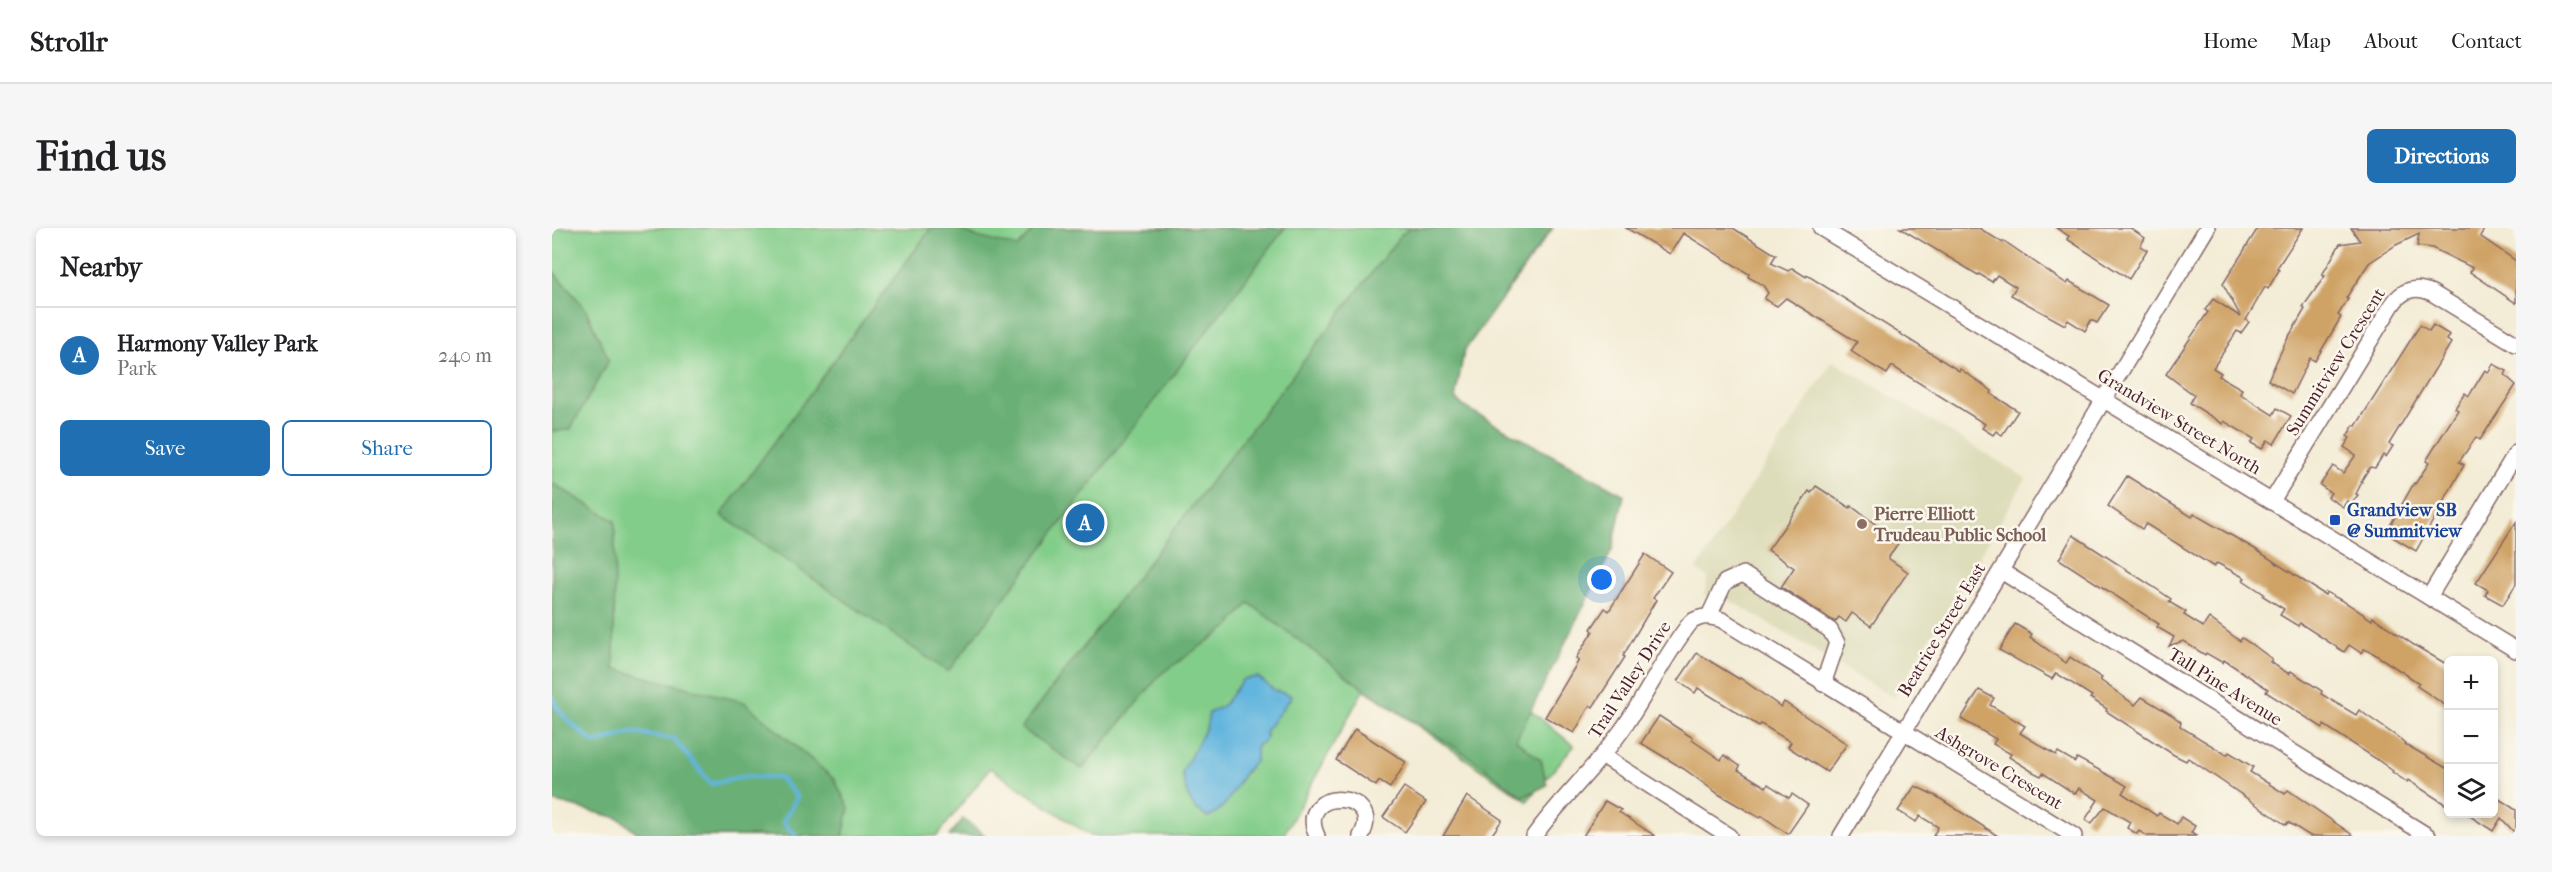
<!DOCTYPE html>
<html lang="en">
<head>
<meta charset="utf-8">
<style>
	:root { --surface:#fff; --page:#f6f6f6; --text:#202124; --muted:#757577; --line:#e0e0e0; --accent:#1f6fb2 }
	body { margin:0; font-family:"IM FELL French Canon",serif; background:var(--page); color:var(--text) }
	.controls { position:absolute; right:18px; bottom:18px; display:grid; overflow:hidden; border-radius:9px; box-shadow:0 3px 9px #0003 }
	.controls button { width:54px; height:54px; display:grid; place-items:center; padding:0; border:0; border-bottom:2px solid var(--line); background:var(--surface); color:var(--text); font:30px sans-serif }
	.you { position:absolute; left:1050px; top:352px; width:21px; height:21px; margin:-15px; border:4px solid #fff; border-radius:50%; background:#1a73e8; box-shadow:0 0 0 9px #1a73e833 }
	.badge { display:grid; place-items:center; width:39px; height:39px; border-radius:50%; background:var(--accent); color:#fff; font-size:20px; font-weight:700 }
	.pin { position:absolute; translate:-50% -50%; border:3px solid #fff; box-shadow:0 2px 6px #0006 }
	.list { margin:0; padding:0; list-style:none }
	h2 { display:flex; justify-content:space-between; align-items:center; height:78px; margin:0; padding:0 24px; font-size:26px }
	h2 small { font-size:20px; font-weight:400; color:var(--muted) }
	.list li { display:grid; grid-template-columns:39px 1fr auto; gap:18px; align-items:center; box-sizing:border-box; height:96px; padding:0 24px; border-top:2px solid var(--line) }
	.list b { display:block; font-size:22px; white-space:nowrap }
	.list p { margin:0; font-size:20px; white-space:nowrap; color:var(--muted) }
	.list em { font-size:20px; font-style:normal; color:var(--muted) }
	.actions { display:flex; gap:12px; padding:18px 24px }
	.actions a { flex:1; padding:14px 0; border:2px solid var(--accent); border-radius:9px; text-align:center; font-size:21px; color:var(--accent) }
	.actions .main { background:var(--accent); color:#fff }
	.icon { flex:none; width:33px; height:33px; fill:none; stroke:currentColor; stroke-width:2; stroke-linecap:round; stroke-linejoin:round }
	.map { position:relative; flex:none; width:1964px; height:608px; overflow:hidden; border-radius:9px }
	header { display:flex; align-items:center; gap:36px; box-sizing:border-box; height:84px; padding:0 30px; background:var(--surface); border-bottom:2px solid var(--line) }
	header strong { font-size:28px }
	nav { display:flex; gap:33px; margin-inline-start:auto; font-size:21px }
	.intro { display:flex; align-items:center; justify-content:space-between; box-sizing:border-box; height:144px; padding:0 36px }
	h1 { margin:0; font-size:42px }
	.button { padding:15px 27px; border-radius:9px; background:var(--accent); color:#fff; font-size:21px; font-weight:700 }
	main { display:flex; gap:36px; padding:0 36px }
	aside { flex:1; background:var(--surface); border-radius:9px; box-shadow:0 3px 9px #0003 }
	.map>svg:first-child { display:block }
	.built { fill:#deddbb }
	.green { fill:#83cd8a; stroke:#66765a; stroke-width:1.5 }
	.forest { fill:#6ab076; stroke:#5a6850; stroke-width:1.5 }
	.water { fill:#62b5de; stroke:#566a84; stroke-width:1.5 }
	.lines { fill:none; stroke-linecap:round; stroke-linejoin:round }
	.stream { stroke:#62b5de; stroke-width:4.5 }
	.building { fill:#cfa265 }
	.minor-casing { stroke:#856767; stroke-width:18 }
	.minor { stroke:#fff; stroke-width:15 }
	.transit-dot { fill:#1a4fb4; stroke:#fbf7ec; stroke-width:2 }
	.education-dot { fill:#8d6e63; stroke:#fbf7ec; stroke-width:2 }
	.labels { text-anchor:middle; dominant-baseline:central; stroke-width:5; stroke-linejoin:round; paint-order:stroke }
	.street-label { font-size:18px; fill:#4a1f2b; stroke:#fbf7ec }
	.transit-label { font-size:18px; font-weight:bold; fill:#164399; stroke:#fbf7ec; text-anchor:start }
	.education-label { font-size:18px; font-weight:bold; fill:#785e54; stroke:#fbf7ec; text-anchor:start }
</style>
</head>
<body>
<header>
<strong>Strollr</strong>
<nav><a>Home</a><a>Map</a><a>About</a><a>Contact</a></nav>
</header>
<div class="intro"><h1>Find us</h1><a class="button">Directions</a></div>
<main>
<aside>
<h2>Nearby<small></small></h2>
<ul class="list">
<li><span class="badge">A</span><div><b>Harmony Valley Park</b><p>Park</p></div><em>240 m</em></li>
</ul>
<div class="actions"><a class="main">Save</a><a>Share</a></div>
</aside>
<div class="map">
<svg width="1964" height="608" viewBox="0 0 1964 608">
	<rect width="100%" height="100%" fill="#fbf7ec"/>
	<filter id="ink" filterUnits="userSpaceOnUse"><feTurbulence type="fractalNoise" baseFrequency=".0167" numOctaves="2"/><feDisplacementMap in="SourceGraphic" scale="12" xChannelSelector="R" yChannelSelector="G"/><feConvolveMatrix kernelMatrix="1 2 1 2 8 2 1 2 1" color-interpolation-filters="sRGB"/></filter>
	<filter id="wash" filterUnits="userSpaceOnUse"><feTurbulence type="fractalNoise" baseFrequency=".008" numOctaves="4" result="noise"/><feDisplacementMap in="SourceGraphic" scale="24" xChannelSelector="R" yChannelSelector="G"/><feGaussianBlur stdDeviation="1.35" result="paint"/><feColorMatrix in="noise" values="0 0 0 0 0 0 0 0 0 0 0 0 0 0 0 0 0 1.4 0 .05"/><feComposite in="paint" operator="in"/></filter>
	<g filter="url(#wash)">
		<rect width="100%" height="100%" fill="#f3ecd6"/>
		<!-- built -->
		<polygon class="built" points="1281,133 1474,250 1342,470 1174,370 1152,367 1156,349 1144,342"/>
		<!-- green -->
		<polygon class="green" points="0,0 1001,0 912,123 903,170 912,179 1072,267 1060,322 978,482 1022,518 975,573 812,461 731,608 539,608 438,540 385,608 90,608 66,590 0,573"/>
		<!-- forest -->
		<g class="forest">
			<polygon points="379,0 404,0 425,9 466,19 483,0 733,0 396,444 169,287"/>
			<polygon points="858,0 1000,0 912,123 903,170 912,179 1072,267 1060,322 964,512 989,532 995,557 971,569 921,531 812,461 697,375 676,399 609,446 530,541 469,500 848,8"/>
			<polygon points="0,42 33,80 57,132 18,202 0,203"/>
			<polygon points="0,255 63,293 62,441 192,474 282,551 297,580 291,608 90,608 66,590 0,573"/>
			<polygon points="411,591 434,608 397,608"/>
		</g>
		<!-- water -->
		<path class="water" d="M706,449L722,462L740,468L713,504L715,510L704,519V533C684,547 681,579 656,589C635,577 635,567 630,544L654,500L657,485L672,477L691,451Z"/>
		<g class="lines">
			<!-- stream -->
			<path class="stream" d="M0,469C7,488 28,503 43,515L80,504L122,511L159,556L192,548L228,550L245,569L231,594L244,608"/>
		</g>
		<g id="blocks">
			<!-- building -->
			<g class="building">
				<polygon points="1074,0 1181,0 1224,27 1219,35 1236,43 1240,40 1254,49 1255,47 1407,143 1408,141 1426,153 1440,163 1439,166 1466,183 1450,207 1444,203 1441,207 1430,200 1433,196 1340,138 1335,146 1320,137 1299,123 1305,114 1234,70 1225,78 1212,71 1216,65 1211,57 1196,49 1197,46 1131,5 1118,26"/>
				<polygon points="1348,0 1427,0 1451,15 1452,13 1515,56 1517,53 1557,77 1545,95 1539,92 1533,103 1516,92 1513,97 1459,67 1464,59 1445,47 1440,54 1427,46 1426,47"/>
				<polygon points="1504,0 1578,0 1593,10 1588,18 1595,22 1577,51 1515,11 1517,8"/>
				<polygon points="1706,0 1751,0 1725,40 1727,42 1716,61 1713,59 1694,92 1697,94 1689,105 1685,103 1661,140 1669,145 1667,148 1690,161 1688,166 1721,187 1725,180 1739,188 1722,216 1716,212 1710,221 1699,215 1702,211 1672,193 1671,196 1638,175 1642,167 1614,146 1656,84 1653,82 1661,71 1689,89 1671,56"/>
				<polygon points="1799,0 1933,0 1928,8 1964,33 1964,75 1918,44 1921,40 1880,20 1865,18 1867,6 1844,17 1817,35 1794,70 1796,71 1786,87 1789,89 1782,101 1763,133 1758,130 1740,166 1716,152 1733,115 1753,81 1751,79 1773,48 1770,47 1788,16 1808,13"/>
				<polygon points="1868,97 1877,103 1881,97 1898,107 1895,112 1899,115 1837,216 1841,218 1834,229 1831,227 1823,240 1818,239 1809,253 1810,254 1804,266 1806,267 1799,276 1795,273 1791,279 1776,269 1779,265 1768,257 1781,238 1791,245 1804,227 1792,219 1798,210 1795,208 1802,197 1804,198"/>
				<polygon points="1941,136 1955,143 1953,147 1964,157 1928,212 1924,209 1907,234 1912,237 1864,323 1834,305 1862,255 1863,256 1877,235 1874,233 1906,182 1903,180 1913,165 1917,168 1933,142 1937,144"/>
				<polygon points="1575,248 1640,289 1642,286 1703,321 1773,367 1774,364 1796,376 1820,392 1821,389 1862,417 1896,437 1896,479 1865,458 1867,455 1821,425 1812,421 1809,425 1797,417 1792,424 1748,395 1746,398 1728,387 1732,381 1711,368 1712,366 1691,352 1693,350 1665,335 1662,339 1594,296 1590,301 1556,278"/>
				<polygon points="1264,258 1298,280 1299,278 1347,314 1336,330 1356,344 1319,398 1300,385 1294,394 1287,389 1283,394 1229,359 1242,340 1216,322 1257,263 1259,265"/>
				<polygon points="1964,294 1964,356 1951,377 1933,367 1936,362 1924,355"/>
				<polygon points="1521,307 1603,360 1619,371 1617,374 1634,384 1632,387 1651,399 1657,390 1688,413 1690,410 1704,419 1720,431 1718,434 1737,446 1739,443 1770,463 1769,466 1804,487 1807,482 1854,515 1853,516 1896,541 1896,578 1856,552 1855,554 1840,544 1841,543 1823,530 1772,497 1771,500 1714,464 1716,461 1672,432 1671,435 1654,425 1653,427 1631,413 1617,418 1622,409 1605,399 1607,396 1507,331"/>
				<polygon points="1093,326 1119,344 1101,370 1104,372 1071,428 1073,429 1041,479 1038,477 1022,505 993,489 1027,432 1024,430 1041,403 1039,401 1053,380 1057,383"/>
				<polygon points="1463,396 1480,406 1478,409 1514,435 1518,429 1550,450 1548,452 1583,477 1590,469 1620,487 1629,494 1628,498 1632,501 1675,527 1677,524 1701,539 1698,544 1733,566 1736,562 1802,608 1758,608 1736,594 1734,597 1636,530 1634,533 1622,527 1554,483 1555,481 1538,470 1540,468 1504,445 1500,451 1447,422"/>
				<polygon points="1145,425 1187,451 1188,450 1229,479 1232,474 1295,516 1275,544 1236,519 1239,514 1209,496 1207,498 1146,460 1143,465 1126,453"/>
				<polygon points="1427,462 1442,470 1438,477 1473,498 1468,505 1504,527 1506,524 1523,534 1525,530 1560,549 1575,558 1570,565 1605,588 1607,585 1625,596 1629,589 1643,598 1639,605 1645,608 1595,608 1587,603 1585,606 1575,600 1578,594 1553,579 1539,596 1533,592 1546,572 1527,560 1523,566 1491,545 1489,548 1481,544 1457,529 1459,526 1441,516 1444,511 1409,491"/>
				<polygon points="1107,488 1141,510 1140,512 1169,532 1172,527 1188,538 1186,542 1214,559 1216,556 1237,570 1240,566 1256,577 1236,606 1210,588 1208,590 1168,567 1132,541 1089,515"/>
				<polygon points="803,501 854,534 838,560 827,553 824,558 784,532"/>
				<polygon points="1363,558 1384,568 1446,608 1381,608 1386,599 1368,588 1364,594 1346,583"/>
				<polygon points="852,559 874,574 853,604 831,589"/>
				<polygon points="1941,567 1964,582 1964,606 1949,590 1941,603 1913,585 1941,585"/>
				<polygon points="915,568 950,592 939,608 891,608"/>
				<polygon points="1053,573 1069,582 1067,584 1103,608 1031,608"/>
			</g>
		</g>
	</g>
	<g filter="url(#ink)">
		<use href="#blocks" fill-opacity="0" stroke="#856767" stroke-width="1.5"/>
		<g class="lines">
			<defs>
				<g id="minor">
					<polyline points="1269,0 1964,422"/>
					<path d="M1720,273L1840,77C1850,62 1863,57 1880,65L1964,116"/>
					<polyline points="1449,343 1876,608"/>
					<polyline points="1877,369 1964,225"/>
					<polyline points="1157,388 1173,354 1191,346 1278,402 1285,415 1271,456"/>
					<polyline points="1051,528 1177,608"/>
					<path d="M765,608C742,557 835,562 809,608"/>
					<path d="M982,608C1008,572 1041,542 1067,506C1093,471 1111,429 1139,394C1150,387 1158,388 1170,392L1522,608"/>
					<polyline points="1289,608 1655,0"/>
				</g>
			</defs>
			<!-- minor casing -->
			<use href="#minor" class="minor-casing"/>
			<!-- minor -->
			<use href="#minor" class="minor"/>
		</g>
	</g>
	<!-- markers -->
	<rect class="transit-dot" x="1777" y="286" width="12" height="12" rx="3"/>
	<circle class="education-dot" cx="1310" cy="296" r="6"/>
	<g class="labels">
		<!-- street labels -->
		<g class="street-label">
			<text transform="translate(1784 134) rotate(-58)">Summitview Crescent</text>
			<text transform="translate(1627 194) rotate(31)">Grandview Street North</text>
			<text transform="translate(1390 402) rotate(-59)">Beatrice Street East</text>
			<text transform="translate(1078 452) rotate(-57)">Trail Valley Drive</text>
			<text transform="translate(1673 459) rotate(32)">Tall Pine Avenue</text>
			<text transform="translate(1447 540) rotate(31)">Ashgrove Crescent</text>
		</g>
		<!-- transit labels -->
		<g class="transit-label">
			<text x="1795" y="282">Grandview SB<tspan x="1795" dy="21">@ Summitview</tspan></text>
		</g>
		<!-- education labels -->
		<g class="education-label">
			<text x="1322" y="286">Pierre Elliott<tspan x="1322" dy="21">Trudeau Public School</tspan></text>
		</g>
	</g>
</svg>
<div class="controls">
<button>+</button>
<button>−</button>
<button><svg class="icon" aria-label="layers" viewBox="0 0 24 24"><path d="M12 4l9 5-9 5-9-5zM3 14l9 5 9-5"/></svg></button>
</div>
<div class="you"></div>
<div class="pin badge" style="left:533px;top:295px">A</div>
</div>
</main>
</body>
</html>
